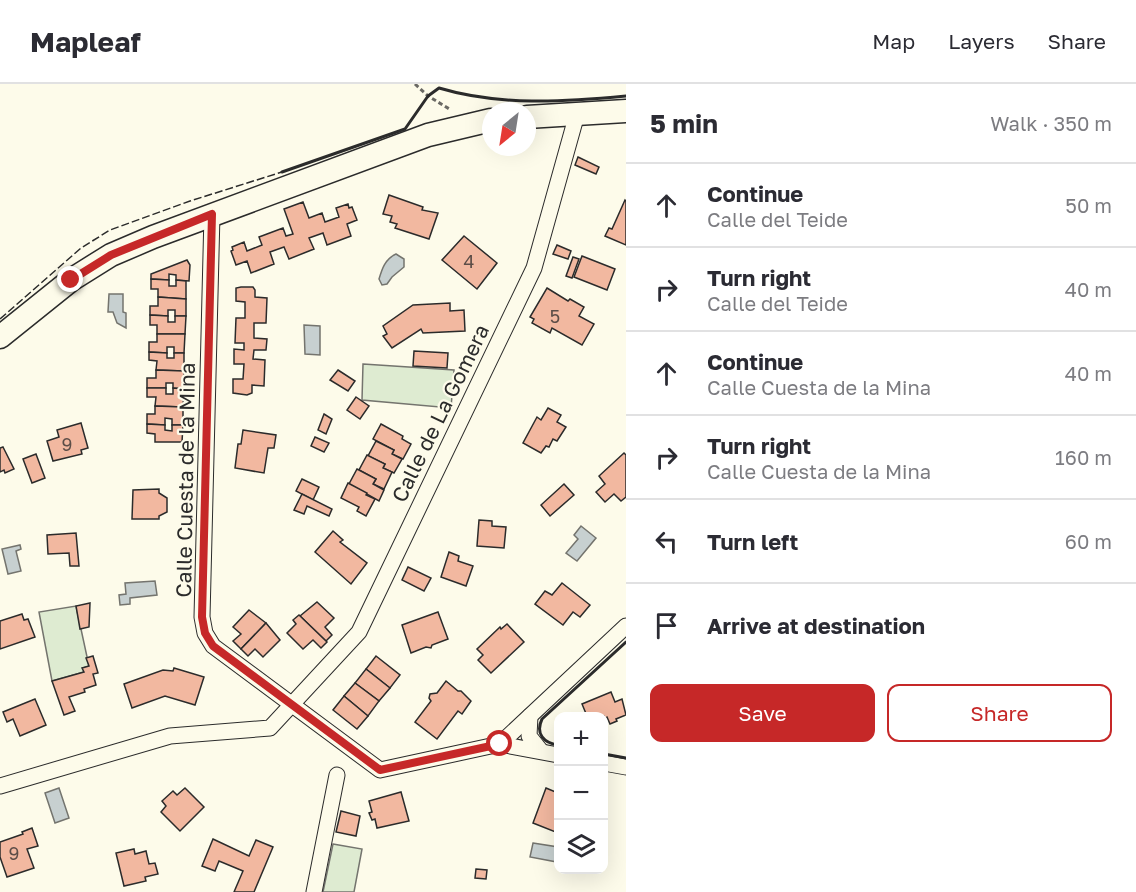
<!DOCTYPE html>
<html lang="en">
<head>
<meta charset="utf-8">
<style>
	:root { --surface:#fff; --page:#f2f2f3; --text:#2b2b33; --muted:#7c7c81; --line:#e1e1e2; --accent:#c62828 }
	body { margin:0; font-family:"Golos Text",sans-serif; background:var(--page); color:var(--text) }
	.controls { position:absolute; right:18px; bottom:18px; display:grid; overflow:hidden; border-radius:12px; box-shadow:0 6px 24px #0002 }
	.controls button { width:54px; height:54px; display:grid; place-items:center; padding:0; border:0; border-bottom:2px solid var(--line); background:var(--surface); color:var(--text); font:30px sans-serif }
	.compass { position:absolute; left:482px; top:18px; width:54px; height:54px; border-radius:50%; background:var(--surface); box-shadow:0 6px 24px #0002; rotate:210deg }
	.stop { position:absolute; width:18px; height:18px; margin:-14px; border:4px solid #c62828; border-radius:50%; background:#fff }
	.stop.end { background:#c62828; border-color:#fff; box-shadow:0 2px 6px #0008 }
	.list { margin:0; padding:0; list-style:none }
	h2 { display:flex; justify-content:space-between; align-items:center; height:78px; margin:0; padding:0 24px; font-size:26px }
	h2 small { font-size:20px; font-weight:400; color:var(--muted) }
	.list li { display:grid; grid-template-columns:39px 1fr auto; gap:18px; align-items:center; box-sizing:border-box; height:84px; padding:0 24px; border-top:2px solid var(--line) }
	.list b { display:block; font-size:22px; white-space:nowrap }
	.list p { margin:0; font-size:20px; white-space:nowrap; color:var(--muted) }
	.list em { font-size:20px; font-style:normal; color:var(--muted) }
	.actions { display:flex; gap:12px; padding:18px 24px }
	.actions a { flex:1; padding:14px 0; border:2px solid var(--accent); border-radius:12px; text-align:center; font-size:21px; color:var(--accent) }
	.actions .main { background:var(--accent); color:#fff }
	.icon { flex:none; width:33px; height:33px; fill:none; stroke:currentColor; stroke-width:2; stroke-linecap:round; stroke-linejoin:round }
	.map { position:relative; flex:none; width:626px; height:808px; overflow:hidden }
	header { display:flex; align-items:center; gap:36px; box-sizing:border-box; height:84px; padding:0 30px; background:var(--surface); border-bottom:2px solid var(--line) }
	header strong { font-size:28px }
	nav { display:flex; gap:33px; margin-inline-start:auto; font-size:21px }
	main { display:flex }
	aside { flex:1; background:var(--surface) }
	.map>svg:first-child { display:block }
	.green { fill:#deebd1; stroke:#74746e; stroke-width:1.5 }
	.water { fill:#c7d0d0; stroke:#74746e; stroke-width:1.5 }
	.building { fill:#f2b8a0; stroke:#2b2b2b; stroke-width:1.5 }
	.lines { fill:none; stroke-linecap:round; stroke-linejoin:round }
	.street-casing { stroke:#2b2b2b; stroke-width:17 }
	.secondary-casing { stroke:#2b2b2b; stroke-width:25 }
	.path { stroke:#6a6964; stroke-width:3; stroke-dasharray:4.5 3; stroke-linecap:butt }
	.street { stroke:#fdfbea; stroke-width:15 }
	.secondary { stroke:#fdfbea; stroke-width:22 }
	.fence { stroke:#2b2b2b; stroke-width:1.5; stroke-dasharray:8 3; stroke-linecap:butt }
	.wall { stroke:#2b2b2b; stroke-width:3 }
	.route { stroke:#c62828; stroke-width:8 }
	.labels { text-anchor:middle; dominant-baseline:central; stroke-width:4.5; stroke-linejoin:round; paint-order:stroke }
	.number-label { font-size:18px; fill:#5d4e48 }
	.street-label { font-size:21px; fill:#2b2b2b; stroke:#fdfbea }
</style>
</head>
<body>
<header>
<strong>Mapleaf</strong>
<nav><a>Map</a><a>Layers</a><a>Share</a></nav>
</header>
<main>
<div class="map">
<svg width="626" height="808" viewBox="0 0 626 808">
	<rect width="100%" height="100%" fill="#fdfbea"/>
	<!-- green -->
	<g class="green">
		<polygon points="363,280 454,286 451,324 362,316"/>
		<polygon points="76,522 89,582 83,584 84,588 52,597 39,528"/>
		<polygon points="333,760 362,765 354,808 323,808"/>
	</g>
	<!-- water -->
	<g class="water">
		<path d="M396,170L404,175V183L392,193L387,200L382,201L379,195C382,185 385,175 396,170Z"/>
		<polygon points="109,210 123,210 123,228 126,229 126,244 117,239 113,228 108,228"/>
		<polygon points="304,241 320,242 320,271 305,270"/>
		<polygon points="581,442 596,454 577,477 566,469 578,455 574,451"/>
		<polygon points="20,461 21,465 16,467 21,487 8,490 2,465"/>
		<polygon points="155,497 157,511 130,514 130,520 120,521 119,511 126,510 125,499"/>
		<polygon points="59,704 69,734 55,739 45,709"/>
		<polygon points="533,759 558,763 557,778 530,773"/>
	</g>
	<!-- building -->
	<g class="building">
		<polygon points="578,73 599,83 596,90 575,81"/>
		<polygon points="389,111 423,123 422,126 438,129 429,155 395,144 397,140 390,138 392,132 383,130"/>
		<polygon points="625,116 626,117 626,161 605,152 609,144 612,145"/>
		<polygon points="303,118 309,134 322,129 325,138 339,133 336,124 348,120 349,124 352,123 357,136 347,140 351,152 327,161 323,149 309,154 314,165 289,175 284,163 270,168 274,180 251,189 247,177 236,181 231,167 233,166 232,163 244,158 247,167 262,161 259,153 283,144 286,152 293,150 284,125"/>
		<polygon points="464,152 497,179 477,205 442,176"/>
		<polygon points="557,161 571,167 568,175 553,170"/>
		<polygon points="582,172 615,185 607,206 574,193"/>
		<polygon points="573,173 579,175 572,194 566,192"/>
		<polygon points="187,176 190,181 189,197 176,196 176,191 169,190 169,196 151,195 151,190"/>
		<polygon points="151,195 169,196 169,202 176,202 176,196 186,197 186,215 158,213 158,205 151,205"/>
		<polygon points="241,203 253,203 255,206 255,213 267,214 266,239 254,239 254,254 267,255 266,266 254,266 253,275 265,276 264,302 252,301 252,309 247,311 233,309 233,295 243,295 244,280 234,280 234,265 244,266 244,259 235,259 236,234 245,234 245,218 236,217 236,204"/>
		<polygon points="547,204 568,217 570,215 584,223 579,232 594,240 582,261 552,244 550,249 532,239 534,235 530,233"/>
		<polygon points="158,213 186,215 186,232 175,232 175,226 168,226 168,232 150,231 150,222 158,222"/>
		<polygon points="450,219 450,227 464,226 465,247 423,249 421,245 392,264 383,252 387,250 383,242 413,221"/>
		<polygon points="150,231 168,232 168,238 175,238 175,232 186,232 185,250 157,250 157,241 150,241"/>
		<polygon points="157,250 185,250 184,269 174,269 174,263 167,263 167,269 149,268 149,258 157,258"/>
		<polygon points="414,267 448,269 447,284 413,282"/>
		<polygon points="149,268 167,269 167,274 174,274 174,269 184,269 184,287 156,286 157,277 149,276"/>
		<polygon points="156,286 184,287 184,305 173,304 173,299 166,299 166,304 147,304 147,294 156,294"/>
		<polygon points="338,286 355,297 348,307 330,296"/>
		<polygon points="147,304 166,304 166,310 173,310 173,304 184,305 183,323 155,322 156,313 147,313"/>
		<polygon points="356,313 369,322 360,335 347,326"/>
		<polygon points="155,322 183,323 183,341 172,341 172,335 165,334 165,341 147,340 147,330 155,330"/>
		<polygon points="548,324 561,331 557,338 566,343 557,357 553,355 549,363 546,362 541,369 523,359 537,333 541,336"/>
		<polygon points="324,330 332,335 326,350 318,346"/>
		<polygon points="81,339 88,364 81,366 82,370 53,377 47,357 59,353 57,346"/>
		<polygon points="147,340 165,341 165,346 172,347 172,341 183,341 182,358 155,358 155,350 147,349"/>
		<polygon points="381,340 403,352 402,355 411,360 403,375 392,370 394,366 373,355"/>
		<polygon points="243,346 276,351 274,364 268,364 264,389 235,384 238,360 241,360"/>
		<polygon points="315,353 329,359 324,368 311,362"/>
		<polygon points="376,357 394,366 392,370 402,375 394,389 383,384 385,380 368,372"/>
		<polygon points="3,363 14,385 5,389 4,386 0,388 0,364"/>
		<polygon points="624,369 626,371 626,413 621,417 614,410 605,418 596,408 605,400 599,392"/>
		<polygon points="36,370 45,394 32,399 23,375"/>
		<polygon points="367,371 385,380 383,384 392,388 384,405 373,400 376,395 359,386"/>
		<polygon points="357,385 376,395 373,400 384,406 379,417 349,400"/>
		<polygon points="302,395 319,403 313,416 296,407"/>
		<polygon points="348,399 367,409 366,411 375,415 366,432 357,427 359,423 341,414"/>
		<polygon points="564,400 574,411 550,432 541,421"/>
		<polygon points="159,405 159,409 167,414 167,428 159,432 159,435 132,435 133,406"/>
		<polygon points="302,410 332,425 329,432 307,422 304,430 294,426"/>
		<polygon points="479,436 492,437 492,442 506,443 504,464 477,462"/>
		<polygon points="333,447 343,456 340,458 367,479 351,500 315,468"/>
		<polygon points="76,449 79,482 70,482 69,469 48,470 47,451"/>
		<polygon points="449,468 459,472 458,477 473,482 466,502 441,493"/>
		<polygon points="408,483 431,494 424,507 402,496"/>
		<polygon points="562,499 590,521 580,533 573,528 563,541 535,520 545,507 552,511"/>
		<polygon points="317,518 334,534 325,543 332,551 326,557 300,532"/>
		<polygon points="90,519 89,543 80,545 76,522"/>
		<polygon points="249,526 266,539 241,565 233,557 241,550 233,543"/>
		<polygon points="438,528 448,555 432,561 431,564 426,563 411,569 402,541"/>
		<polygon points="22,530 24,536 28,535 35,553 0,565 0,537"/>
		<polygon points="299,531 327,558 321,564 313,556 303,565 287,549 296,540 293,536"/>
		<polygon points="266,539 280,556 263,573 255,565 248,572 241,565"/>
		<polygon points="507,540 524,558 491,589 478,576 483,571 477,565 500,543 501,545"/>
		<polygon points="93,572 98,589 93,590 96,601 84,605 85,608 69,613 75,627 64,631 52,597 84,588 82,584 89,582 86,574"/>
		<polygon points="376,572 400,591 390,604 366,585"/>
		<polygon points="174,584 204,593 195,621 165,612 132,624 124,600 163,586 173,587"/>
		<polygon points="366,585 390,604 379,617 355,599"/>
		<polygon points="446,597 458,607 461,607 471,617 462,630 458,627 437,655 415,638 431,617 429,614 430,610 437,609"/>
		<polygon points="355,599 379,617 368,632 344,612"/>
		<polygon points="611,608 615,618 622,615 626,631 616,635 617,637 610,640 607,633 604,635 604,632 587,632 582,620"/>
		<polygon points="344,612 368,632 357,645 333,626"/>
		<polygon points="35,615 46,641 20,652 13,635 7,638 3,628"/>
		<polygon points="185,704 204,723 180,747 161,728 166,722 162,717 173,707 177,711"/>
		<polygon points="546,704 558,709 558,749 533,739"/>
		<polygon points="401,708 409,737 377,744 375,735 372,736 369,729 372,728 369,717"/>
		<polygon points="341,727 360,732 356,752 336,748"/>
		<polygon points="32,744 38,762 27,765 34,784 7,793 0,773 0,758 23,750 22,748"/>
		<polygon points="213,755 249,772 256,756 273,763 254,808 234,808 243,787 219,777 215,787 202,782"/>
		<polygon points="134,765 135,770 146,767 149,780 155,779 158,790 145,793 146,797 124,802 116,769"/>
		<polygon points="476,785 487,786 486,795 475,794"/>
	</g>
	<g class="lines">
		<defs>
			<g id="street">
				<polyline points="212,130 202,533 205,549 213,562 380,686 500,660 626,542"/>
				<polyline points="530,632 529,652 541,667"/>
				<polyline points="500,660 558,671"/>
				<polyline points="604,679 626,683"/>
				<polyline points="0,702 170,652 270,644 359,548 534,184 577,30"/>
				<polyline points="314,808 337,691"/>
			</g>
			<g id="secondary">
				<polyline points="527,33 626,27"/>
				<polyline points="0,253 71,196 111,171 153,153 428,51 491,36"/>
			</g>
		</defs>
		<!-- street casing -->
		<use href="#street" class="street-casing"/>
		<!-- secondary casing -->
		<use href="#secondary" class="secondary-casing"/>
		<!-- path -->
		<polyline class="path" points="415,0 428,12 451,26"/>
		<!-- street -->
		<use href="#street" class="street"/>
		<!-- secondary -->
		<use href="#secondary" class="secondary"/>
		<!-- fence -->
		<polyline class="fence" points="0,235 81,164 110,146 190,117 282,88"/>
		<!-- wall -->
		<g class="wall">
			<path d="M282,88L405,45L428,12L439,4C499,22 564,18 626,12"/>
			<path d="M558,661C544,659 535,650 542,635L626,558"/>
			<polyline points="604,670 626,674"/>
		</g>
	</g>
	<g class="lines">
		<!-- route -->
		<polyline class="route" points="71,196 111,171 212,130 202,533 205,549 213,562 380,686 500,660"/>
	</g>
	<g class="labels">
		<!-- number labels -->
		<g class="number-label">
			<text x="469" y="177">4</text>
			<text x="555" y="232">5</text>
			<text x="67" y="360">9</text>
			<text x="14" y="769">9</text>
		</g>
		<!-- street labels -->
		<g class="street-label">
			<text transform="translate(440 329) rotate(-64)">Calle de La Gomera</text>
			<text transform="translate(185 396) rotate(-89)">Calle Cuesta de la Mina</text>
		</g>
	</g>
</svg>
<div class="controls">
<button>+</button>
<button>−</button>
<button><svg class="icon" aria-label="layers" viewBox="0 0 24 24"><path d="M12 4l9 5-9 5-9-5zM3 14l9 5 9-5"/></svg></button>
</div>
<svg class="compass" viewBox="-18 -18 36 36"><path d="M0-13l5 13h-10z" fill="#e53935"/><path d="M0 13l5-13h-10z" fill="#7c7c81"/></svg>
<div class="stop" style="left:500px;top:660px"></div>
<div class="stop end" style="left:71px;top:196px"></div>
</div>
<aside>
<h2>5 min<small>Walk · 350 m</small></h2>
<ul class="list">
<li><svg class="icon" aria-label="ahead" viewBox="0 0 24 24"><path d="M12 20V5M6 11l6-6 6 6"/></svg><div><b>Continue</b><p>Calle del Teide</p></div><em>50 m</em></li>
<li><svg class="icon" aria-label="right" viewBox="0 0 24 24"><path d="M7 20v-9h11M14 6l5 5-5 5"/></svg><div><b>Turn right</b><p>Calle del Teide</p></div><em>40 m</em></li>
<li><svg class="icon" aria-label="ahead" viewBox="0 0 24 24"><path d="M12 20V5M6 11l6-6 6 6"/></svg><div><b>Continue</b><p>Calle Cuesta de la Mina</p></div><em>40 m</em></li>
<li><svg class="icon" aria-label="right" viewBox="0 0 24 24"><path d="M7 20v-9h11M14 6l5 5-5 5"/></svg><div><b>Turn right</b><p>Calle Cuesta de la Mina</p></div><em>160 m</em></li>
<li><svg class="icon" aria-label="left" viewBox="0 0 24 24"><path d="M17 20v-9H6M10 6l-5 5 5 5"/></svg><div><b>Turn left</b></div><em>60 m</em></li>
<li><svg class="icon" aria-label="arrive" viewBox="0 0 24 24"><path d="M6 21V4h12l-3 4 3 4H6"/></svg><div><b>Arrive at destination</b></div></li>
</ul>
<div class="actions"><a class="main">Save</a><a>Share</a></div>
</aside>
</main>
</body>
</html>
